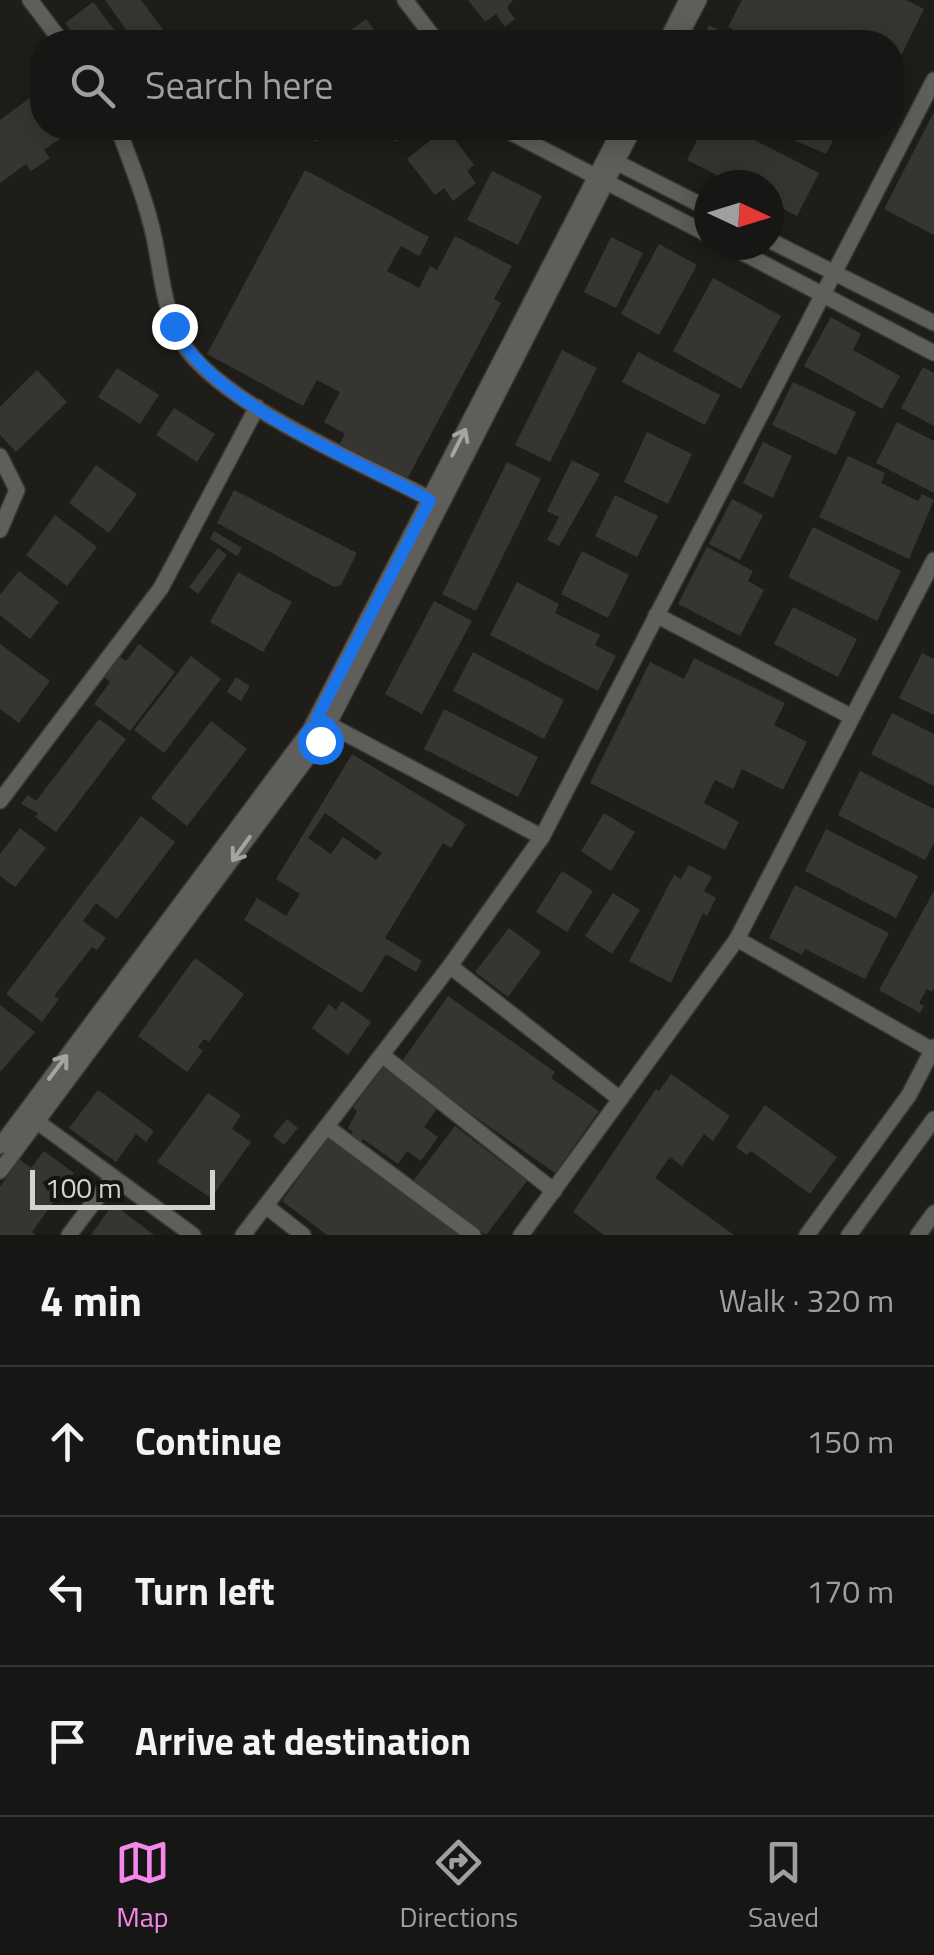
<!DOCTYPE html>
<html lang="en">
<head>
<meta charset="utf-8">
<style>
	:root { --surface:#161614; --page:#232322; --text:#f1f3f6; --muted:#9e9fa0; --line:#353534; --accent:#f788eb }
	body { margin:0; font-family:"Titillium Web",sans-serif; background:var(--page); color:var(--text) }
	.compass { position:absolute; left:694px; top:170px; width:90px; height:90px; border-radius:50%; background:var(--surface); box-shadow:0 5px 25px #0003; rotate:94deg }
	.scale { position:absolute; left:30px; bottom:25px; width:185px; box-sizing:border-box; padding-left:10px; border:5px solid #d3d2d1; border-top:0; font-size:28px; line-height:35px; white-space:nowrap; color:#d3d2d1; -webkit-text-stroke:8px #151411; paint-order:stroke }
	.stop { position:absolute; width:30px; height:30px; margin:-22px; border:8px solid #1a73e8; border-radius:50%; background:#fff }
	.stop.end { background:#1a73e8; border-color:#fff; box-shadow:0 2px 10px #0008 }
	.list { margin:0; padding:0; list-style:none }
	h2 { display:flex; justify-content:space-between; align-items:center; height:130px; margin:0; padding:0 40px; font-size:42px }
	h2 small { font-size:32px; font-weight:400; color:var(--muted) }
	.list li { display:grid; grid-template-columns:65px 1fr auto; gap:30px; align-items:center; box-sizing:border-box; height:150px; padding:0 40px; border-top:2px solid var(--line) }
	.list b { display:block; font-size:38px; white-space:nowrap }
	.list em { font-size:32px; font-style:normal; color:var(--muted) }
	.icon { flex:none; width:55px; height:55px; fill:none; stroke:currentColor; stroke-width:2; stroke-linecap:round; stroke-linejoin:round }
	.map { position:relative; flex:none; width:934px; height:1235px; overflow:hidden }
	.search { position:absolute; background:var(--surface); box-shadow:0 5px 25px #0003; left:30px; right:30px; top:30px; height:110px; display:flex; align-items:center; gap:25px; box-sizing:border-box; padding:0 35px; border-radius:40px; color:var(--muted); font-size:38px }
	.sheet { height:580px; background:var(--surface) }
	nav { display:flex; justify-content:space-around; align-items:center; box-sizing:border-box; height:140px; border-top:2px solid var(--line); background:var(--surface); font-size:28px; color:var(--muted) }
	nav a { display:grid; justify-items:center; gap:5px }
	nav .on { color:var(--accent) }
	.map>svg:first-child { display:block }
	.building { fill:#363532; fill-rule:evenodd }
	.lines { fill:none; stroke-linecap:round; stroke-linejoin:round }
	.minor-casing { stroke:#393837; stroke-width:18 }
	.minor { stroke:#5f5e5b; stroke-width:15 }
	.oneway { stroke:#a5a4a2 }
	.route { stroke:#1a73e8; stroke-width:12 }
</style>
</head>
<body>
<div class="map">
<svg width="934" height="1235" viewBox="0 0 934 1235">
	<rect width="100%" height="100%" fill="#1e1d1a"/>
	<!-- building -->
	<g class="building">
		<polygon points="105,0 141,0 172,42 135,42"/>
		<polygon points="468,0 513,0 507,8 515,19 505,27 496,14 485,22"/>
		<polygon points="742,0 906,0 924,9 892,74 892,42 758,42 728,27"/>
		<polygon points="93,2 124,42 80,42 65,23"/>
		<polygon points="366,19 383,42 334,42"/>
		<polygon points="709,25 736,39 735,42 701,42"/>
		<polygon points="42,89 42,128 75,128 44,150 50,158 31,171 26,164 0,183 0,120"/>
		<polygon points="934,112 934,235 884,209"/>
		<polygon points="306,128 328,128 331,131 316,142"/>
		<polygon points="384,128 413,128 395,142"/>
		<polygon points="446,128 474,165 467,171 476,183 453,201 444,188 435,195 407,159"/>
		<polygon points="703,128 731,128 819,173 797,216 769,202 769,185 736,185 687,160"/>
		<polygon points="766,128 839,128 826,154"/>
		<polygon points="305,170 429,237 419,256 401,246 387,271 419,288 430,266 437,270 455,236 512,266 494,299 501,303 405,483 338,447 345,434 324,422 340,392 317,380 303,406 207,354"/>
		<polygon points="492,171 542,196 518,245 467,220"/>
		<polygon points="611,237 643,253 616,308 584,292"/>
		<polygon points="659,244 697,265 659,335 621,314"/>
		<polygon points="713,278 781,316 741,389 673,351"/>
		<polygon points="831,317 861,334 853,350 900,376 882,409 804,366"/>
		<polygon points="562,350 597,368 550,462 515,445"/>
		<polygon points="638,352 720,395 705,425 622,382"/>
		<polygon points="923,367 934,373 934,426 901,408"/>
		<polygon points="117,368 159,395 140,424 98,397"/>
		<polygon points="37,370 67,402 16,452 0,435 0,407"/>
		<polygon points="793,382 856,412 836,455 772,425"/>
		<polygon points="174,408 215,434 197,462 156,435"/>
		<polygon points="897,422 934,441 934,493 876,463"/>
		<polygon points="647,432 692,454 668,504 624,482"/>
		<polygon points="763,442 792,456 773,498 743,483"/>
		<polygon points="848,456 885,473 881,483 918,501 922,494 934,500 909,559 819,517"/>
		<polygon points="572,460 600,474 559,546 547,540 559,517 547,511"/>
		<polygon points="507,462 541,479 476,611 442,594"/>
		<polygon points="96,465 137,494 109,533 69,503"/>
		<polygon points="234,490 357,553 341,585 334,587 217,523"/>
		<polygon points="615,495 658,516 637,557 595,536"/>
		<polygon points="732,499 763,515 740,560 709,544"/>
		<polygon points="55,515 97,547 67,586 26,555"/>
		<polygon points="813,527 901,571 877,621 788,577"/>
		<polygon points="214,531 242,548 237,556 210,539"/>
		<polygon points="707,547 753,571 748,581 764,590 740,636 678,604"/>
		<polygon points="218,548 227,555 198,594 189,587"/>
		<polygon points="582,551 629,575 608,618 561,594"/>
		<polygon points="19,571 59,602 30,639 0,615 0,595"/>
		<polygon points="238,572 292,602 263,652 210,622"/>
		<polygon points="517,582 559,604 555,613 600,635 595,645 616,656 598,691 490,635"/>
		<polygon points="434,601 472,621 422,714 385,694"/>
		<polygon points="793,607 857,639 838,677 774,644"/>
		<polygon points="0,644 50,681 19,723 0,709"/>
		<polygon points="139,644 175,672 130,731 94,704 110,682 104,677 120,657 126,661"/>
		<polygon points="473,652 564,700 544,739 453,691"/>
		<polygon points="922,653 934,659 934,715 899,698"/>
		<polygon points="191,656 221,679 164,753 134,730"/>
		<polygon points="694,658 785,703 774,725 807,742 783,790 742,769 733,789 715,780 704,803 739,822 725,850 590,783 650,662 684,679"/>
		<polygon points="236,677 250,686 241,701 227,692"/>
		<polygon points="444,709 538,757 518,797 424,749"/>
		<polygon points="892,713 934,734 934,786 871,754"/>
		<polygon points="99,719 126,739 56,832 35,817 38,813 21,804 28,795 36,801"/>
		<polygon points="211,721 247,749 187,826 151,798"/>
		<path d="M352,754L466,824L451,848L443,843L385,938L422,961L416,972L386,954L362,993L244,920L257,898L286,916L300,894L276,879ZM325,813L382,853L376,860L343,837L331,854L308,838Z"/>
		<polygon points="860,771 934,809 934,843 925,860 838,815"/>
		<polygon points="604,813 635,832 611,871 581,851"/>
		<polygon points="141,816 175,842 117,919 96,903 83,921 106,938 97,950 92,947 54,996 59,999 42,1022 6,994"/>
		<polygon points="20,828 46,848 15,887 0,876 0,854"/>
		<polygon points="826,829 918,876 896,918 805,871"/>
		<polygon points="689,865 712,877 704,891 716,898 707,916 703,913 671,983 629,961 674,875 681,879"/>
		<polygon points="562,871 593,891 567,932 536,912"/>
		<polygon points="795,885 889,933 865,979 805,949 802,955 769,938"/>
		<polygon points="934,891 934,988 932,992 927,989 919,1003 924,1006 920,1013 879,990"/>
		<polygon points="613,893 640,910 612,954 585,936"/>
		<polygon points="509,928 541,952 508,997 475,972"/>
		<polygon points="195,958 244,994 209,1042 204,1039 198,1047 203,1051 187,1072 138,1036"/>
		<polygon points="448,996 555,1072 551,1078 599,1111 555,1173 400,1064"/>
		<polygon points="342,1001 371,1022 348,1055 312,1028 329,1004 336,1010"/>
		<polygon points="0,1005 35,1032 0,1072"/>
		<polygon points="383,1067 438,1107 424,1127 438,1137 421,1161 407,1151 398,1164 363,1139 360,1143 350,1136 353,1132 348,1128 357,1111 353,1108"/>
		<polygon points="671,1074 730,1116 713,1141 704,1134 682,1166 670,1157 655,1178 734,1235 604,1235 573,1212 656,1089 659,1091"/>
		<polygon points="98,1090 154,1131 146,1142 136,1134 116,1162 69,1128"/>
		<polygon points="208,1093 241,1115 232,1129 251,1142 211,1198 157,1162"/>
		<polygon points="765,1105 837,1157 810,1194 751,1151 747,1155 736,1147"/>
		<polygon points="287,1119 298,1128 284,1145 273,1136"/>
		<polygon points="455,1126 527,1181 486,1235 413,1181"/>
		<polygon points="328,1138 398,1190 403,1183 417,1194 412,1200 459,1235 327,1235 282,1201"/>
		<polygon points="44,1151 74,1173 32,1232 36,1235 0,1235 0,1187 19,1159 31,1168"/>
		<polygon points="113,1204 154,1235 91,1235"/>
	</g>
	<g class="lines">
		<defs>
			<g id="minor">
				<polyline points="30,0 62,42"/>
				<polyline points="405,0 437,42"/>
				<polyline points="666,42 687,0"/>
				<polyline points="677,42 699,0"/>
				<path d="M118,128C131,163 146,200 154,237C161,270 163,302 177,333C206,399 365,464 430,499"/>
				<polyline points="502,128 709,235"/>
				<polyline points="610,159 709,209"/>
				<polyline points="769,240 934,323"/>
				<polyline points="728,245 934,353"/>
				<polyline points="0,456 17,490 0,530"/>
				<polyline points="656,615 852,717"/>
				<polyline points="320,720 542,837"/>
				<polyline points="0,801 161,588 257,407"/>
				<polyline points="737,939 932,1050"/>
				<polyline points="450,966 620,1099"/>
				<polyline points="382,1055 554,1191"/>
				<polyline points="32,1118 193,1235"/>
				<polyline points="327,1127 473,1235"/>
				<polyline points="0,1146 310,730 621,128"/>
				<polyline points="0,1171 320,741 634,128"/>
				<polyline points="266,1206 303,1235"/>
				<polyline points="69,1235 113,1177"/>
				<polyline points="243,1235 450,966 542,837 934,80"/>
				<polyline points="521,1235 737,939 934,560"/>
				<polyline points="807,1235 909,1095 934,1047"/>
				<polyline points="849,1235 934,1119"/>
				<polyline points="918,1235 934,1213"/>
			</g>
		</defs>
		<!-- minor casing -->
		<use href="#minor" class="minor-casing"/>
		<!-- minor -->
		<use href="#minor" class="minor"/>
	</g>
	<!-- one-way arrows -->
	<defs><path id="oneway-shaft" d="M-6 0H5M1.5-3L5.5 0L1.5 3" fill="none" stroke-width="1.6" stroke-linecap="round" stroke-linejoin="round" transform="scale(2.5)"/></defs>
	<g class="oneway">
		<use href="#oneway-shaft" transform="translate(459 442) rotate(-63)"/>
		<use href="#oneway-shaft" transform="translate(241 849) rotate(126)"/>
		<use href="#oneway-shaft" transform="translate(58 1067) rotate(-53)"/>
	</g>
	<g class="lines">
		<!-- route -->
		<path class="route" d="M174,326C205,401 359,461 430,500L317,718L329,724L320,741"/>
	</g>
</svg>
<svg class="compass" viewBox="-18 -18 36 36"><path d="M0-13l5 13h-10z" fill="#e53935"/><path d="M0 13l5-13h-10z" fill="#9e9fa0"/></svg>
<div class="scale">100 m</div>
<div class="stop" style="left:320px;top:741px"></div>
<div class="stop end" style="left:174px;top:326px"></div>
<div class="search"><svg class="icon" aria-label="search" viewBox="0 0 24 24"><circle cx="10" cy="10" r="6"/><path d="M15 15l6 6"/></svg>Search here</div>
</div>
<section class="sheet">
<h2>4 min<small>Walk · 320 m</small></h2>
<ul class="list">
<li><svg class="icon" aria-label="ahead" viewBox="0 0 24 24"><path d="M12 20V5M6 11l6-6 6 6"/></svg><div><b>Continue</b></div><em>150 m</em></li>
<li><svg class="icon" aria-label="left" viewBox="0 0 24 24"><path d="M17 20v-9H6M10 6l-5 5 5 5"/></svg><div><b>Turn left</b></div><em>170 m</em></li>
<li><svg class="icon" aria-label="arrive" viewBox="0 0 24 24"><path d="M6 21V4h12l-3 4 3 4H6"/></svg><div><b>Arrive at destination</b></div></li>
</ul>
</section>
<nav>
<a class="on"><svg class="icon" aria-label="map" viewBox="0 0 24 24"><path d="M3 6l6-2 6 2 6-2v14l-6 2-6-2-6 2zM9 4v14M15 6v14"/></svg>Map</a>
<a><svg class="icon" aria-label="directions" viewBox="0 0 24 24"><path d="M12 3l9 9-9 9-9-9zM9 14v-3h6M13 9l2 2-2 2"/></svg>Directions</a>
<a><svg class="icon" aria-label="saved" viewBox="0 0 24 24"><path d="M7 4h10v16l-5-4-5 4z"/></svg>Saved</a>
</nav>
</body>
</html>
